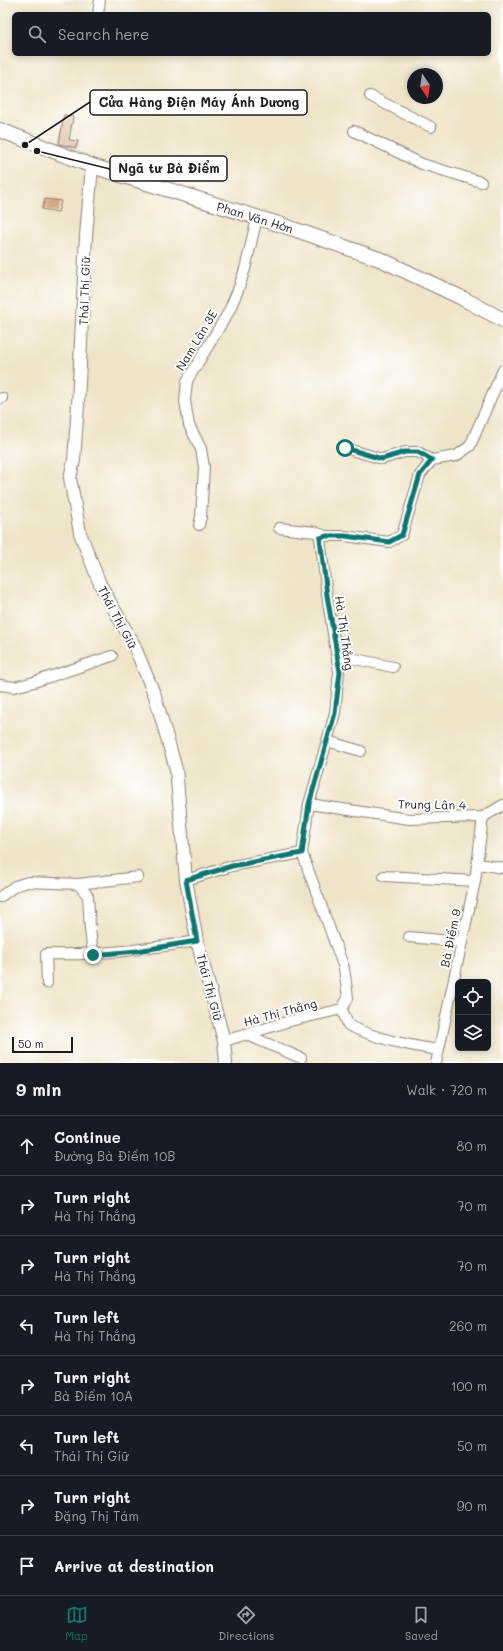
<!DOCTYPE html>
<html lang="en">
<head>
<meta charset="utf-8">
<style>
	:root { --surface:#171b24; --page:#20242c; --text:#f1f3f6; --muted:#9ea1a6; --line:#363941; --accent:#0f766e }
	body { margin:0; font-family:Mali,sans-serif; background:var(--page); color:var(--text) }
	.controls { position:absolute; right:12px; bottom:12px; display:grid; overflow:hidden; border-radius:6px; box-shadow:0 2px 6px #0003 }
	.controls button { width:36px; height:36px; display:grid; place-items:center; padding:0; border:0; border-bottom:1px solid var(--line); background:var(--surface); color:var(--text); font:20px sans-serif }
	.compass { position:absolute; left:407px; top:68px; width:36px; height:36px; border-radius:50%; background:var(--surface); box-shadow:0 2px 6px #0003; rotate:167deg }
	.scale { position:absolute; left:12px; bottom:10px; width:61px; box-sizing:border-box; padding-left:4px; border:2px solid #1c1c1c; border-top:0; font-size:11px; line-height:14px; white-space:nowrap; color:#1c1c1c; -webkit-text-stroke:3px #fff; paint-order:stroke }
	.stop { position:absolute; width:12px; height:12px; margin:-9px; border:3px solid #0f766e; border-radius:50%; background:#fff }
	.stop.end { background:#0f766e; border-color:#fff; box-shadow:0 1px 4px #0008 }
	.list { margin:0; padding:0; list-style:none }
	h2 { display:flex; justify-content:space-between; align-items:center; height:52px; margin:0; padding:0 16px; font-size:17px }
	h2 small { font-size:13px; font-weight:400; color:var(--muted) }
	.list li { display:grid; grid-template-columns:26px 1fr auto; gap:12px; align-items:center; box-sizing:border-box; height:60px; padding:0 16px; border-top:1px solid var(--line) }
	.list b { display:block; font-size:15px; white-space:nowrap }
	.list p { margin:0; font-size:13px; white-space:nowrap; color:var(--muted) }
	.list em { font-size:13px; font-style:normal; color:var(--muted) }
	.icon { flex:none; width:22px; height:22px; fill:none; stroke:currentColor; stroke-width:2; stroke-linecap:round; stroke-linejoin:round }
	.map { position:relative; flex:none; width:503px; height:1063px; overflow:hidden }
	.search { position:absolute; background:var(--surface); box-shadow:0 2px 6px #0003; left:12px; right:12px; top:12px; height:44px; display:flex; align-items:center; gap:10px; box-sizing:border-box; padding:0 14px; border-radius:6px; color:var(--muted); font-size:15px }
	.sheet { height:532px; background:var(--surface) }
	nav { display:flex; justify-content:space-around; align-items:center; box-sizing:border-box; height:56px; border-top:1px solid var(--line); background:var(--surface); font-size:11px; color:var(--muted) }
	nav a { display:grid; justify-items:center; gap:2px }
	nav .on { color:var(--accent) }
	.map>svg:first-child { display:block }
	.building { fill:#d5a681 }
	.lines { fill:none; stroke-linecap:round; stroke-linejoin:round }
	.minor-casing { stroke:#868072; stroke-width:12 }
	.tertiary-casing { stroke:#868072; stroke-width:14 }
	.secondary-casing { stroke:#868072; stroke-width:16 }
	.minor { stroke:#fff; stroke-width:10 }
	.tertiary { stroke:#fff; stroke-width:12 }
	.secondary { stroke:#fff; stroke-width:14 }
	.route { stroke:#0f766e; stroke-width:5 }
	.labels { text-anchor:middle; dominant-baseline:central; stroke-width:4; stroke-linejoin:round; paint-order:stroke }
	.street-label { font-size:12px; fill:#1c1c1c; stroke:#fff }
	.leader { fill:none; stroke:#1c1c1c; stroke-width:1.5 }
	.callout-dot { fill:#1c1c1c; stroke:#fff; stroke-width:1.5 }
	.callout { fill:#fff; stroke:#1c1c1c; stroke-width:1.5 }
	.callout-label { font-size:13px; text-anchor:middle; font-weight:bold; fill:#1c1c1c }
</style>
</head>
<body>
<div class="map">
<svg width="503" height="1063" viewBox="0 0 503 1063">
	<rect width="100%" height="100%" fill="#fff"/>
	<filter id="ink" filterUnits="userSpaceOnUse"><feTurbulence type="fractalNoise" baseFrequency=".025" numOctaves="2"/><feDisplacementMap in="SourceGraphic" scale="8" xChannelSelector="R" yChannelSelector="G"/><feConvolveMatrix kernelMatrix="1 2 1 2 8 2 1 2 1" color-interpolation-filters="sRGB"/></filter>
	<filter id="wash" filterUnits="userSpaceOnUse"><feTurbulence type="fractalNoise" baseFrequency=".012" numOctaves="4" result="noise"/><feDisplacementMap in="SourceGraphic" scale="16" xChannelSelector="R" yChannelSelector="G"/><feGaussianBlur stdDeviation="0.9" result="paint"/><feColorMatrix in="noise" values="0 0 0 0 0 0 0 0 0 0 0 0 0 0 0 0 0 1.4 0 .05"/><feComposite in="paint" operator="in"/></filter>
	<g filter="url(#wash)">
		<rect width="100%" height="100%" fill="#efe4c8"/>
		<g id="blocks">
			<!-- building -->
			<g class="building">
				<polygon points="64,115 73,117 69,140 78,141 76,148 59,144"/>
				<polygon points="45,199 61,201 58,212 42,209"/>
			</g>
		</g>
	</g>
	<g filter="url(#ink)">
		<use href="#blocks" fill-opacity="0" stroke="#868072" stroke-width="1"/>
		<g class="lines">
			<defs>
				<g id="minor">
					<polyline points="98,14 100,0"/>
					<polyline points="370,96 431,127"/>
					<polyline points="354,131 422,164 481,182"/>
					<polyline points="0,399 2,398"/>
					<polyline points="345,448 382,459 405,452 418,452 432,460"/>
					<polyline points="199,525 201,517 204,467 201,449 189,425 185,401 187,381 228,313 238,290 245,269 257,218"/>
					<polyline points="279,528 315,532 325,536"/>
					<polyline points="337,655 393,667"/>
					<polyline points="0,685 14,687 34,682 112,656"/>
					<polyline points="327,741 361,751"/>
					<polyline points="309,804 409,819 483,817 503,805"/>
					<polyline points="478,864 503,868"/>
					<polyline points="384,876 475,881"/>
					<polyline points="186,880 232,866 302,853"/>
					<polyline points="78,884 88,896 90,929 93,955"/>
					<polyline points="0,897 15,886 28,882 78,884 138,877"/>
					<polyline points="409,937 462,942"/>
					<path d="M47,983L46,954C97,956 146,949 197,941"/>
					<path d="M342,1009L348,1025C376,1039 407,1045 438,1050"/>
					<polyline points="245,1034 301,1058"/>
					<polyline points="224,1041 290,1021 342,1009 348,998 344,968 302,853 309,804 335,713 339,672 327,595 320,538 325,536 345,536 389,542 402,535 420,475 432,460 456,456 470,446 503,370"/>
					<polyline points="436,1063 475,881 483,817"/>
				</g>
				<polyline id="tertiary" points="92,166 86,236 78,405 74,460 70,478 80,533 100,584 133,643 155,696 176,769 186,880 197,941 224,1041 226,1063"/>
				<polyline id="secondary" points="0,130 92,166 285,226 382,260 460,297 503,320"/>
			</defs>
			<!-- minor casing -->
			<use href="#minor" class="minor-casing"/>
			<!-- tertiary casing -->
			<use href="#tertiary" class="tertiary-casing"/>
			<!-- secondary casing -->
			<use href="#secondary" class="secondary-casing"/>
			<!-- minor -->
			<use href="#minor" class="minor"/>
			<!-- tertiary -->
			<use href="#tertiary" class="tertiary"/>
			<!-- secondary -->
			<use href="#secondary" class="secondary"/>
		</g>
	</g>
	<g class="lines" filter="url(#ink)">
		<!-- route -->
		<polyline class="route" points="93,955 137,951 197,941 186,880 232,866 302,853 309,804 335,713 340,672 327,595 320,538 326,536 345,536 389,542 402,535 420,475 432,460 418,452 405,452 382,459 345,448"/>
	</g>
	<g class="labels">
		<!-- street labels -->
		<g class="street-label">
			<text transform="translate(255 217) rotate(17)">Phan Văn Hớn</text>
			<text transform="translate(84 291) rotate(-88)">Thái Thị Giữ</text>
			<text transform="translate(196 340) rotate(-59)">Nam Lân 3E</text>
			<text transform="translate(118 617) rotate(62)">Thái Thị Giữ</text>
			<text transform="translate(345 633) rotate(82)">Hà Thị Thắng</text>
			<text transform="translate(432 804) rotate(1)">Trung Lân 4</text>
			<text transform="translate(450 938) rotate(-78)">Bà Điểm 9</text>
			<text transform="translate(210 987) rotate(75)">Thái Thị Giữ</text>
			<text transform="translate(280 1012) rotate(-15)">Hà Thị Thắng</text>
		</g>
	</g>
	<!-- callouts -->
	<path class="leader" d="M25 145L90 102M37 151L110 169"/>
	<g class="callout-dot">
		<circle cx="25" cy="145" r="4"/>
		<circle cx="37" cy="151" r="4"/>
	</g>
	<g class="callout">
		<rect x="90" y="90" width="217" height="25" rx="4"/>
		<rect x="110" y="156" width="117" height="25" rx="4"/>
	</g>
	<g class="callout-label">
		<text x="199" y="107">Cửa Hàng Điện Máy Ánh Dương</text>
		<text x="169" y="173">Ngã tư Bà Điểm</text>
	</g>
</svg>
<div class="controls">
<button><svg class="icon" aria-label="locate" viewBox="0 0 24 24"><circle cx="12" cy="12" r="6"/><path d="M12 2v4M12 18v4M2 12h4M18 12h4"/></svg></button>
<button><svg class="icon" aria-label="layers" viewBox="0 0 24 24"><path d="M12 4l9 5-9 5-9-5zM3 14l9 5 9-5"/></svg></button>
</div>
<svg class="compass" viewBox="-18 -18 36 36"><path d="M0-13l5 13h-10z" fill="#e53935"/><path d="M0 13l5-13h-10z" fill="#9ea1a6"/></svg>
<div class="scale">50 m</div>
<div class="stop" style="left:345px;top:448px"></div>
<div class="stop end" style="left:93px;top:955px"></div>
<div class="search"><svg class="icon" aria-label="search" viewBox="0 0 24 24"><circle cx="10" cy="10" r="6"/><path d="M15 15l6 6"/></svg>Search here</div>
</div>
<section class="sheet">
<h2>9 min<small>Walk · 720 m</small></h2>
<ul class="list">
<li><svg class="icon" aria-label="ahead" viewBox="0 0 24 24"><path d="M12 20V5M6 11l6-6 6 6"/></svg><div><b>Continue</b><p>Đường Bà Điểm 10B</p></div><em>80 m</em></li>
<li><svg class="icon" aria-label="right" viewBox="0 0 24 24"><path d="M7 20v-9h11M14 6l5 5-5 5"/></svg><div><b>Turn right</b><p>Hà Thị Thắng</p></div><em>70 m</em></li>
<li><svg class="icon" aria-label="right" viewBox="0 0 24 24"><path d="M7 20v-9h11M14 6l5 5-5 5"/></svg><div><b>Turn right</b><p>Hà Thị Thắng</p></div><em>70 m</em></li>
<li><svg class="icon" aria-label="left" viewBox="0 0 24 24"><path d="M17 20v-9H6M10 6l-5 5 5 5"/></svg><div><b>Turn left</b><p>Hà Thị Thắng</p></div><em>260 m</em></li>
<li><svg class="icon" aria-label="right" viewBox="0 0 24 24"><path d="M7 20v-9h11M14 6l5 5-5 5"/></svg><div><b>Turn right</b><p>Bà Điểm 10A</p></div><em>100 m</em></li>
<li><svg class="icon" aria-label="left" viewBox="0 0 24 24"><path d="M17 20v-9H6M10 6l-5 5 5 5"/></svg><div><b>Turn left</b><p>Thái Thị Giữ</p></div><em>50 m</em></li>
<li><svg class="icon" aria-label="right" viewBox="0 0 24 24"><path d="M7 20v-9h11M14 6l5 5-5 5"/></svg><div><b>Turn right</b><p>Đặng Thị Tám</p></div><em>90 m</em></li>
<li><svg class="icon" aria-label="arrive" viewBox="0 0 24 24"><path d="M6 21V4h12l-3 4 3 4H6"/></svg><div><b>Arrive at destination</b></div></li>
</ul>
</section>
<nav>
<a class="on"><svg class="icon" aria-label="map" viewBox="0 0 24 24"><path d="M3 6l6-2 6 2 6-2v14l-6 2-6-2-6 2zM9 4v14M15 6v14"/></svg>Map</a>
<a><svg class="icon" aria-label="directions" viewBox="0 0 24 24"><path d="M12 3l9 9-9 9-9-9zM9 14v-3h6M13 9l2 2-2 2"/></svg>Directions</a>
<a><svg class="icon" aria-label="saved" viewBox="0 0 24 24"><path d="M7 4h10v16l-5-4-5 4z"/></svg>Saved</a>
</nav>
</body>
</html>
